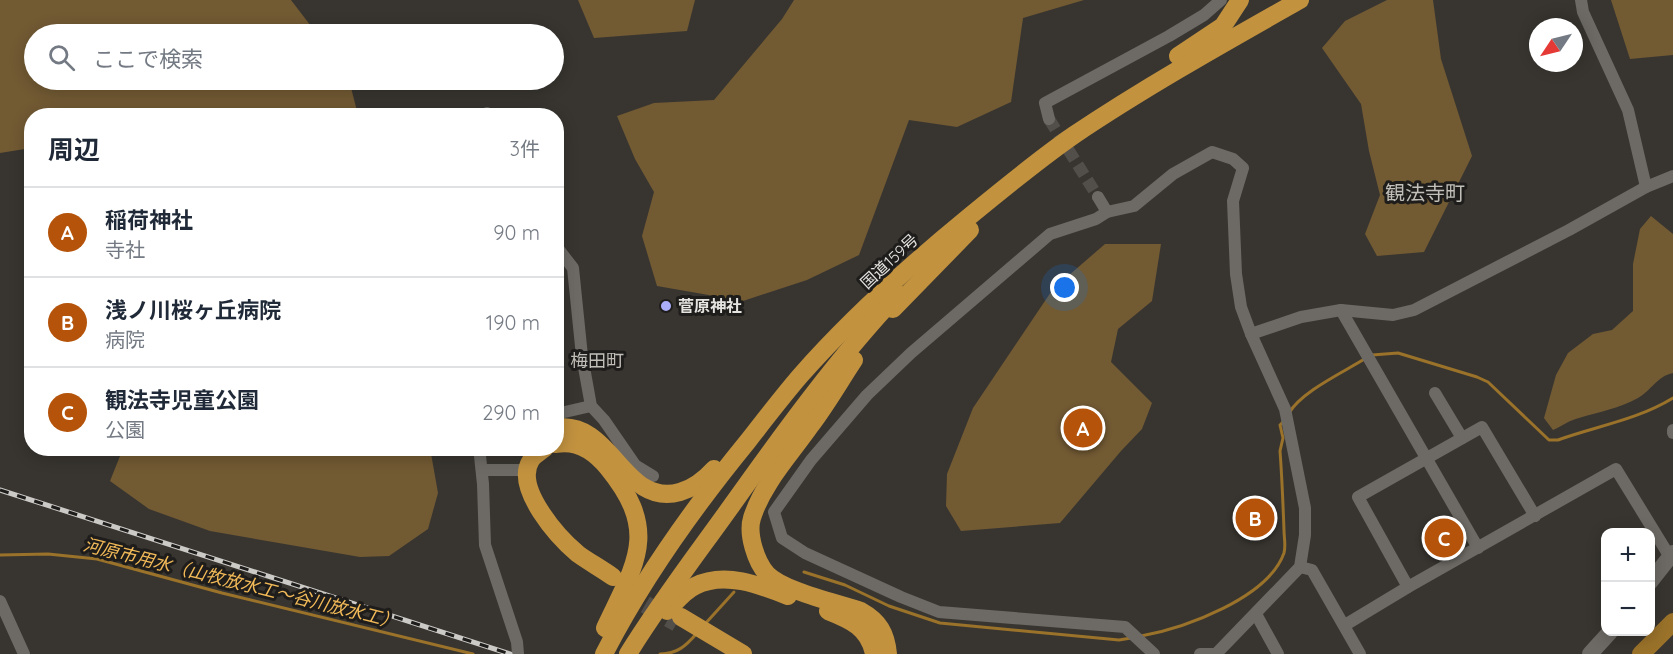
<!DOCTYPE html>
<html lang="ja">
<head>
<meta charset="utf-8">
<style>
	:root { --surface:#fff; --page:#f6f6f7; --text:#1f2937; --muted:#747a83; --line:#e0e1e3; --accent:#b45309 }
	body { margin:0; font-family:Quicksand,"Noto Sans JP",sans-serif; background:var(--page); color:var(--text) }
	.controls { position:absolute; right:18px; bottom:18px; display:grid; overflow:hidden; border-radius:12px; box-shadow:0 3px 15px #0003 }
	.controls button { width:54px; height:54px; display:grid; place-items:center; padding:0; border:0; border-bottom:2px solid var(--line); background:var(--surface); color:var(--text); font:30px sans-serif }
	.compass { position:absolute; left:1529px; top:18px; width:54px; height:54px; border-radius:50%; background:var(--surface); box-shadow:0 3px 15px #0003; rotate:235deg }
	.you { position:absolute; left:1065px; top:288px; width:21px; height:21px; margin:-15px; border:4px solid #fff; border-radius:50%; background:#1a73e8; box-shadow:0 0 0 9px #1a73e833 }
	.badge { display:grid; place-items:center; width:39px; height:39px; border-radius:50%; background:var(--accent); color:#fff; font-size:20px; font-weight:700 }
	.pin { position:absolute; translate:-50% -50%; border:3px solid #fff; box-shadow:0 2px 6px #0006 }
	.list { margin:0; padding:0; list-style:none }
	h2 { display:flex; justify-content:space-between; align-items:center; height:78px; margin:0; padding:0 24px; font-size:26px }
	h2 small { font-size:20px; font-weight:400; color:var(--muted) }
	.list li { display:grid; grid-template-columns:39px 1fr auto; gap:18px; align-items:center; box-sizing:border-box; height:90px; padding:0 24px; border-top:2px solid var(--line) }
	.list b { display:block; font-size:22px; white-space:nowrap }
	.list p { margin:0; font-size:20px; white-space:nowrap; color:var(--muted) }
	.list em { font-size:20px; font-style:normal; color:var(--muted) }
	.icon { flex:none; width:33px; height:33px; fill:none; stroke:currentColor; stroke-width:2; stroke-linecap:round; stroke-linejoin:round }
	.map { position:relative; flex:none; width:1673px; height:654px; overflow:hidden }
	.search { position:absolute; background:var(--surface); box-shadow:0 3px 15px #0003; left:24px; top:24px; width:540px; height:66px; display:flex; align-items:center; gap:15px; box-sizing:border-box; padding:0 21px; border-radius:33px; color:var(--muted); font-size:22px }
	.panel { position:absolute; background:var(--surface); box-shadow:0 3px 15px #0003; left:24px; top:108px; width:540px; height:348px; border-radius:24px }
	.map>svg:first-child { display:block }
	.green { fill:#725a33 }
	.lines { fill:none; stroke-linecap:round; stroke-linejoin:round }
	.stream { stroke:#9a722a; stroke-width:3 }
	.river { stroke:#9a722a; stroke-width:18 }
	.street-tunnel { stroke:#524f4b; stroke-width:12; stroke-dasharray:12 6; stroke-linecap:butt }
	.highway-tunnel { stroke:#524f4b; stroke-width:18; stroke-dasharray:18 9; stroke-linecap:butt }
	.street { stroke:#6d6a65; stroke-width:12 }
	.secondary { stroke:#6d6a65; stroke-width:16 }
	.highway { stroke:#c2923f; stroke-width:18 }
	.rail-casing { stroke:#cccac7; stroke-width:5 }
	.rail { stroke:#1e1d1b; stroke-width:3; stroke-dasharray:9; stroke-linecap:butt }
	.poi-dot { fill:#abaffb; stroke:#1e1d1b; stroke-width:2 }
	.labels { text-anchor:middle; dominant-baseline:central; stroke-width:6; stroke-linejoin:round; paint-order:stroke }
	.street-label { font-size:16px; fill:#e6e4e1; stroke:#1e1d1b }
	.poi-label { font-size:16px; font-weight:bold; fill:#e6e4e1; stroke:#1e1d1b; text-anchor:start }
	.neighbourhood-label { font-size:18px; fill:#c2bfb9; stroke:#1e1d1b }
	.water-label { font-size:18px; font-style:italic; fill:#f1b958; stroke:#1e1d1b }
	.quarter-label { font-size:20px; fill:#c2bfb9; stroke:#1e1d1b }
</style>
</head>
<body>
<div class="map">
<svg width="1673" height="654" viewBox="0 0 1673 654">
	<rect width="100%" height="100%" fill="#383530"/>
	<!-- green -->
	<g class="green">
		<polygon points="0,0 291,0 317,34 34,34 34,80 349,80 357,111 354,116 32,116 31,148 0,153"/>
		<polygon points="578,0 695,0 687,31 594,38"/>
		<polygon points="794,0 1084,0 1023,18 1011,102 957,127 909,120 859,255 807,280 743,301 657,286 642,236 654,192 635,159 617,116 654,103 714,100 782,19"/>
		<polygon points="1387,0 1433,0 1441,59 1472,156 1424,252 1377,256 1365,234 1380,195 1369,151 1361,104 1322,48 1345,21"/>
		<polygon points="1611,0 1673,0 1673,55 1630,59"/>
		<path d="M1651,216L1673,234V373C1657,376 1651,391 1638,398C1620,408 1599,412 1579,418C1570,420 1562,426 1553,430L1544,418L1556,375L1568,353L1593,334L1612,330L1633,311V264L1640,229Z"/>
		<polygon points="1105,244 1161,244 1152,301 1118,329 1111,362 1152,403 1142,429 1121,451 1060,523 961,531 946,506 947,474 973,408 1053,289"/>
		<polygon points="430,448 438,493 428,529 389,556 360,557 210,531 149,509 110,481 122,451 121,449"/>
	</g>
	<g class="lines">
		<!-- stream -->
		<g class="stream">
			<path d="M1372,355L1398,353L1477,377L1488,382L1549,440H1558C1597,426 1637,420 1673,398"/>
			<path d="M1289,413C1302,391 1344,372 1366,358"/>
			<polyline points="0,555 48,554 97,559 222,593 473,654"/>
			<polyline points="804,572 845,585 889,606 940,623 1119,640 1131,638"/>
			<polyline points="705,624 734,592"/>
			<path d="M1141,636C1185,628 1268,598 1284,553C1286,546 1284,537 1284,530C1283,504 1282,477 1280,451L1283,438L1280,425L1284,421"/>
			<path d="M660,654C677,654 686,646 697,633"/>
		</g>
		<!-- river -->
		<polyline class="river" points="1641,654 1673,622"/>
		<!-- street-tunnel -->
		<polyline class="street-tunnel" points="1049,119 1098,197"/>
		<!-- highway-tunnel -->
		<polyline class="highway-tunnel" points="622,591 677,623"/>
		<!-- street -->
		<g class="street">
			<polyline points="1581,0 1583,12 1628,110 1646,187"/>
			<polyline points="487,113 487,116"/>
			<polyline points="1049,119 1045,103 1169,36 1204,15 1221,0"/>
			<polyline points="1098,197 1107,212 1096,219 1050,234 911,353 867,395 811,460 774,512 782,538 805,553 901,597 939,612 1125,627 1154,654"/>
			<polyline points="1107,212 1134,206 1173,174 1212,152 1233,159 1243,168 1233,201 1236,274 1241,307 1251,334 1285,409 1305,508 1305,535 1300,567 1216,654"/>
			<polyline points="556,246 573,268 582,356 591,406 604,420 635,465 653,476"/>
			<polyline points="1341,310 1478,548"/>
			<polyline points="1251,334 1301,317 1341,310 1393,315 1414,310 1569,230 1646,187 1673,176"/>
			<polyline points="1435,393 1462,438"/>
			<polyline points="556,414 591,406"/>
			<polyline points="1673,430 1673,433"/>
			<polyline points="482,448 480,456 483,484 485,545 517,642 518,654"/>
			<polyline points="482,470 527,470"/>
			<polyline points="1300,567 1312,570 1360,654"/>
			<polyline points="1408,587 1358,497 1482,427 1535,516"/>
			<polyline points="0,601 24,654"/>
			<polyline points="1256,614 1278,654"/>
			<polyline points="1345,625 1408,587 1616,469 1670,557"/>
			<polyline points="1200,654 1216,654"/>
		</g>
		<!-- secondary -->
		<g class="secondary">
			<polyline points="1650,582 1673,553"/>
			<polyline points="1590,654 1610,632"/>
		</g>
		<!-- highway -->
		<g class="highway">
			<polyline points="1178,56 1223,26 1240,0"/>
			<polyline points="893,309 970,230"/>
			<path d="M854,360C840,381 827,404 811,425C791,454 763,483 752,518C747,534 756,562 767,574C783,591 838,603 861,611C879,621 886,633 888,654"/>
			<path d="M556,428C612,419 623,508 680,492C694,488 704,480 714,469"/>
			<path d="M556,444C577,440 595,452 608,468C660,532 636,562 605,628"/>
			<path d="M545,448C540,452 534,455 531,460C513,488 559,538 578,554C589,562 602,569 613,577"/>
			<path d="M667,611C676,602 684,591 695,586C724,571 760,585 788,596"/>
			<path d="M828,611C851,620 869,628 874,654"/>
			<polyline points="681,617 743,654"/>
			<path d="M604,654C643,578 694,507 748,441C765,419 782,397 800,376C851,318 910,265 970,216C1004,188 1038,160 1074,135C1147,86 1224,43 1300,0"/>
			<path d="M628,654C660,602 697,554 732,505C784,432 837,359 898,294"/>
		</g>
		<defs>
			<polyline id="rail" points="0,490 510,654"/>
		</defs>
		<!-- rail casing -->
		<use href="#rail" class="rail-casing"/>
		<!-- rail -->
		<use href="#rail" class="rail"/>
	</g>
	<!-- markers -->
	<circle class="poi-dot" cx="666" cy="306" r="6"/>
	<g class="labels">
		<!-- street labels -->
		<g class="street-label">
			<text transform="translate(889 261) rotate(-43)">国道159号</text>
		</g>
		<!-- poi labels -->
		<g class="poi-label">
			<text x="678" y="306">菅原神社</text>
		</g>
		<!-- neighbourhood labels -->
		<g class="neighbourhood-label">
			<text x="597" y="360">梅田町</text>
		</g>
		<!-- water labels -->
		<g class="water-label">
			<text transform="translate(241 583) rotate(14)">河原市用水（山牧放水工～谷川放水工）</text>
		</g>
		<!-- quarter labels -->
		<g class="quarter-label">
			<text x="1425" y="192">観法寺町</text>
		</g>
	</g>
</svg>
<div class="controls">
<button>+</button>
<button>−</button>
</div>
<svg class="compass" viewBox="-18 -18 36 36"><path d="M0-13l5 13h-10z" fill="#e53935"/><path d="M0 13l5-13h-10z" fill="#747a83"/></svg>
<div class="you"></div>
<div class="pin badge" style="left:1083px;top:428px">A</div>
<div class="pin badge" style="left:1255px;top:518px">B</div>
<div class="pin badge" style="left:1444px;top:538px">C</div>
<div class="search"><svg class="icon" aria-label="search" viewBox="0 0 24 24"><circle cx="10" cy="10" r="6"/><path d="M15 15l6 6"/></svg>ここで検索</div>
<section class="panel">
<h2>周辺<small>3件</small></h2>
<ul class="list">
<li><span class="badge">A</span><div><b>稲荷神社</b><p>寺社</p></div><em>90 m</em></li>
<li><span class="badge">B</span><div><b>浅ノ川桜ヶ丘病院</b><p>病院</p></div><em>190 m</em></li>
<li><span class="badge">C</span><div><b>観法寺児童公園</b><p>公園</p></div><em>290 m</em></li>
</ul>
</section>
</div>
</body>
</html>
